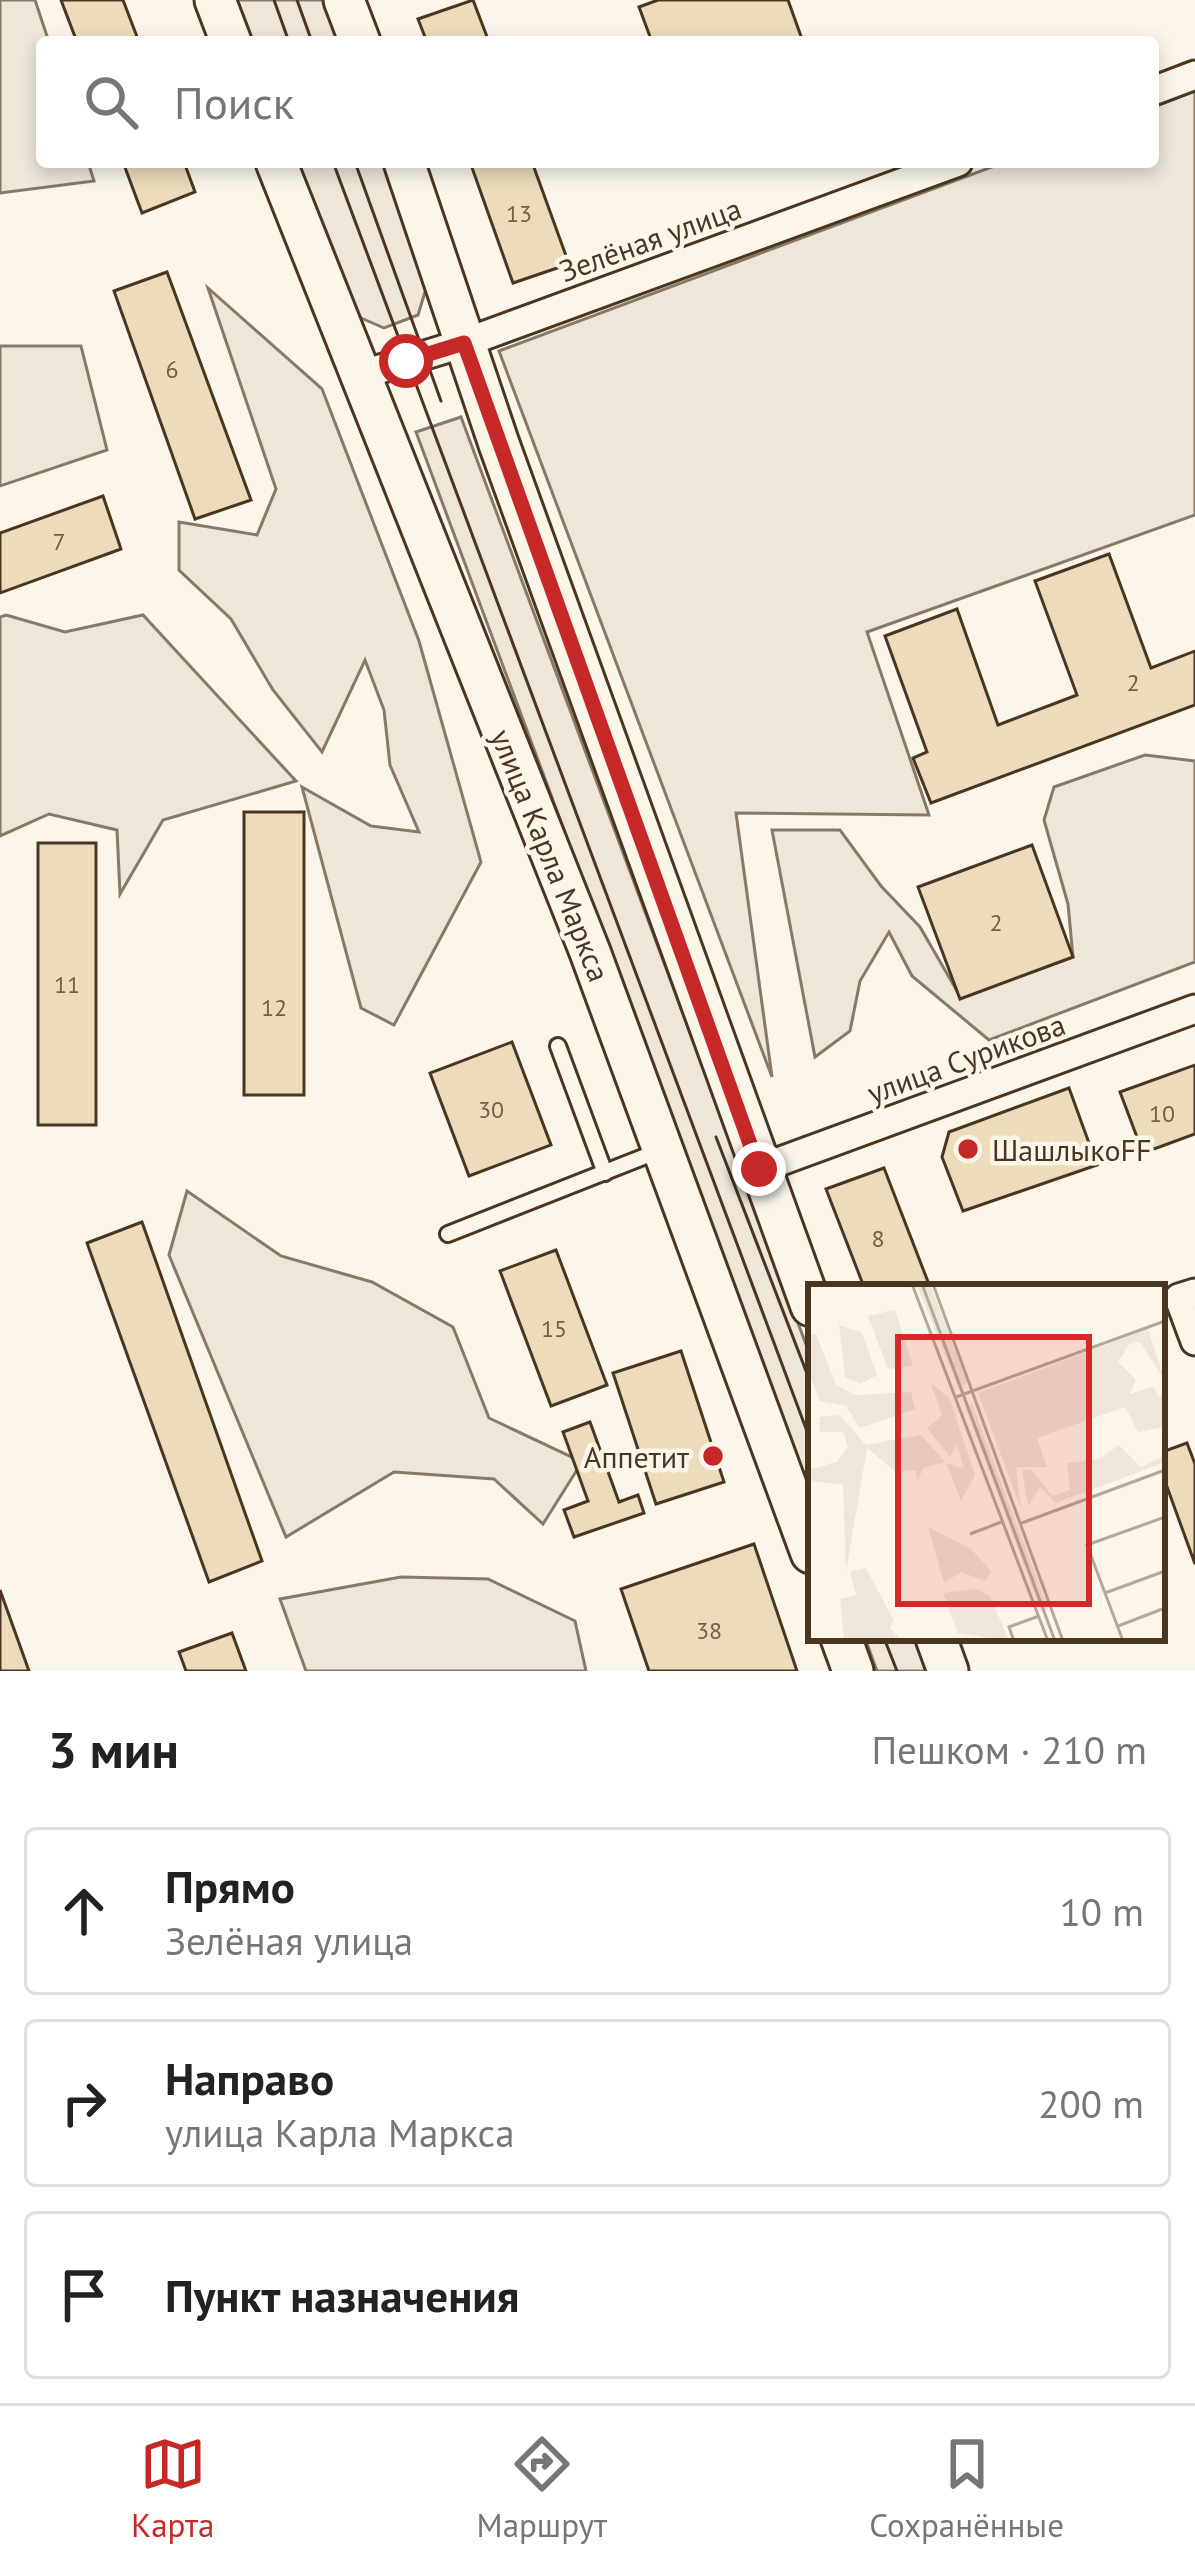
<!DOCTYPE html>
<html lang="ru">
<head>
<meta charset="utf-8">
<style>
	:root { --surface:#fff; --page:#f6f6f6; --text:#222; --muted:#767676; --line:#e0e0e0; --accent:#c62828 }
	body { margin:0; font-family:"PT Sans",sans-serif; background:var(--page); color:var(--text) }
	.stop { position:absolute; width:36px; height:36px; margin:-27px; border:9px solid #c62828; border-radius:50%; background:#fff }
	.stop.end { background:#c62828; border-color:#fff; box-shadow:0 3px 12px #0008 }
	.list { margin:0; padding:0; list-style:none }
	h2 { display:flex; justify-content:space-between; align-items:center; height:156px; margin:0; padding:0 48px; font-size:51px }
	h2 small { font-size:39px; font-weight:400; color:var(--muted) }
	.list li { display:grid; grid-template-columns:78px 1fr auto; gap:36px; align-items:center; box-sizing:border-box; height:168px; margin:0 24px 24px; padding:0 24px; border:3px solid var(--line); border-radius:12px }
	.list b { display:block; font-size:45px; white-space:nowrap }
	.list p { margin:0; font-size:39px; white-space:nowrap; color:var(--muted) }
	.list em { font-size:39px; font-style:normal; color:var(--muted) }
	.icon { flex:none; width:66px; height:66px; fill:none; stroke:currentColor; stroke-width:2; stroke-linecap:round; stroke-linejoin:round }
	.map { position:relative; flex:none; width:1195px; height:1671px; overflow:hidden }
	.search { position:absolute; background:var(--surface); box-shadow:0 6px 18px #0003; left:36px; right:36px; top:36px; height:132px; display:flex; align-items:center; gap:30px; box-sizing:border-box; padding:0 42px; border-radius:12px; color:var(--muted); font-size:45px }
	.sheet { height:732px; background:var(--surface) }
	nav { display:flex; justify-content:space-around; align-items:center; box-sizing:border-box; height:168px; border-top:3px solid var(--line); background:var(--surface); font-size:33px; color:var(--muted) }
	nav a { display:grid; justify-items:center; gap:6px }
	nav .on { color:var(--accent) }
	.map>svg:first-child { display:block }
	.green { fill:#ede6d9; stroke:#887966; stroke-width:3 }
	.building { fill:#ecdcbc; stroke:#4a3520; stroke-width:3 }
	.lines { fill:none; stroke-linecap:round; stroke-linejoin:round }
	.lane-casing { stroke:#4a3520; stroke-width:20 }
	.street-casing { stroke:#4a3520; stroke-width:33 }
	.secondary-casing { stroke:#4a3520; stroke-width:45 }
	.lane { stroke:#fbf6e9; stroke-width:14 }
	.street { stroke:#fbf6e9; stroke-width:27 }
	.secondary { stroke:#fbf6e9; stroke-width:39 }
	.tram { stroke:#4a3520; stroke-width:3 }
	.route { stroke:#c62828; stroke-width:15 }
	.poi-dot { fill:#c62828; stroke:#fbf6e9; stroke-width:4.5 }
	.labels { text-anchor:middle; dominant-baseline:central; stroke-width:9; stroke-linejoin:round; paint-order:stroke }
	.number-label { font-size:24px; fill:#725f47 }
	.street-label { font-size:30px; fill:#4a3520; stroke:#fbf6e9 }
	.poi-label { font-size:30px; fill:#4a3520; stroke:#fbf6e9; text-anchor:start }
	.inset-road { fill:none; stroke:#b4a999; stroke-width:3 }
	.view { fill:#d62828; fill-opacity:0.15; stroke:#d62828; stroke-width:6 }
	.inset-edge { fill:none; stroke:#4a3520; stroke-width:6 }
</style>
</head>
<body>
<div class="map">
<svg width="1195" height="1671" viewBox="0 0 1195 1671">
	<rect width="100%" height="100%" fill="#fbf6e9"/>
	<!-- green -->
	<g class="green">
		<polygon points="0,0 35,0 49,42 42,42 42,162 88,162 94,181 0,193"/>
		<polygon points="237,0 324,0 340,42 253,42"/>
		<polygon points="1195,91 1195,515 867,632 929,815 736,813 772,1077 499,351 1005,162 1153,162 1153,107"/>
		<polygon points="296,162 384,162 428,282 418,315 384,328 352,314"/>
		<polygon points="208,288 322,389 419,641 481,862 394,1025 361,1008 302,787 371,826 419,832 390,765 384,710 365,660 322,752 273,690 231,619 179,570 179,522 257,535 276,489"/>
		<polygon points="0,346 81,346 107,450 0,486"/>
		<polygon points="461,417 811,1358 811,1494 416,432"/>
		<polygon points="6,615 65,632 143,615 296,781 163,820 120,894 117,830 49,814 0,836 0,617"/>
		<polygon points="1145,755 1195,761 1195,962 989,1040 912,976 889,932 860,981 850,1031 815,1057 772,830 840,830 881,886 920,927 961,998 1073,957 1068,904 1044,820 1054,787"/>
		<polygon points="187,1191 281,1256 372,1282 453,1327 489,1418 582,1462 543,1524 494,1479 394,1472 286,1537 169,1255"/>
		<polygon points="401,1577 488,1579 575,1621 586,1671 306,1671 280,1599"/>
		<polygon points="865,1638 915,1638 928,1671 877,1671"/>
	</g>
	<!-- building -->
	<g class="building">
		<polygon points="61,0 123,0 139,42 77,42"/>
		<polygon points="473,0 489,42 427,42 418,19"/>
		<polygon points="658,0 788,0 803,42 652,42 639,7"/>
		<polygon points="123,162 184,162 195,192 142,213"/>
		<polygon points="470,162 532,162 569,264 513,283"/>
		<polygon points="167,272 251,500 195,519 114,291"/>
		<polygon points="103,496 121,549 0,593 0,533"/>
		<polygon points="1109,554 1151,668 1195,651 1195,705 931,803 913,758 927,752 885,636 957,609 998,725 1077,695 1035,581"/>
		<rect x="244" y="812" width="60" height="283"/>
		<rect x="38" y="843" width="58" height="282"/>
		<polygon points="1032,845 1073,957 960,999 918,887"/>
		<polygon points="512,1042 551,1145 469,1176 430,1073"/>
		<polygon points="1195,1065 1195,1134 1143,1153 1120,1092"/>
		<polygon points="1069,1088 1097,1165 963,1211 942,1157 949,1132"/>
		<polygon points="884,1168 930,1287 864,1287 826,1189"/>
		<polygon points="142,1222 262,1561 209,1582 87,1243"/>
		<polygon points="556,1250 607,1385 551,1406 500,1271"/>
		<polygon points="681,1351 724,1482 656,1504 613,1373"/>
		<polygon points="590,1422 619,1502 638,1495 644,1513 574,1537 564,1510 588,1501 563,1432"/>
		<polygon points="1187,1443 1195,1464 1195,1564 1162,1473 1162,1452"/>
		<polygon points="754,1544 797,1671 649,1671 621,1589"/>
		<polygon points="0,1590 29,1671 0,1671"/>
		<polygon points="232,1633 246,1671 186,1671 179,1652"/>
	</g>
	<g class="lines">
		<defs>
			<g id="lane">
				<polyline points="558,1046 605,1173"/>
				<polyline points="448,1234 661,1150"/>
			</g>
			<g id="street">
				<polyline points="1153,91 1195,75"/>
				<polyline points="364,374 464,343 958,162"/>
				<polyline points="759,1169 1195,1009"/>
				<polyline points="1195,1293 1179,1298 1195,1341"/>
			</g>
			<g id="secondary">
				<polyline points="215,0 231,42"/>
				<polyline points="344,0 360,42"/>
				<polyline points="276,162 590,952 811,1553"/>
				<polyline points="404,162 499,444 811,1306"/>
				<polyline points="841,1638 853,1671"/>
				<polyline points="936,1638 948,1671"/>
			</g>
		</defs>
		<!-- lane casing -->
		<use href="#lane" class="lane-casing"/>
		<!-- street casing -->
		<use href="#street" class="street-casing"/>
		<!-- secondary casing -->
		<use href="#secondary" class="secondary-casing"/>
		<!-- lane -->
		<use href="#lane" class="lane"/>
		<!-- street -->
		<use href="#street" class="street"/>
		<!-- secondary -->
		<use href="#secondary" class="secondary"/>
		<!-- tram -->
		<g class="tram">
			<polyline points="274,0 289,42"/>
			<polyline points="297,0 312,42"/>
			<polyline points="333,162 811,1442"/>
			<polyline points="355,162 441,401"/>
			<polyline points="716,1137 811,1384"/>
			<polyline points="884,1638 897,1671"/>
		</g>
	</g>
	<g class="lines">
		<!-- route -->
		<polyline class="route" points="406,361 464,343 759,1169"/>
	</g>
	<!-- markers -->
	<g class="poi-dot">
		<circle cx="968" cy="1149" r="12"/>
		<circle cx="713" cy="1456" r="12"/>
	</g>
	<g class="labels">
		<!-- number labels -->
		<g class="number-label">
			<text x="519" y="213">13</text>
			<text x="172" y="369">6</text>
			<text x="59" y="541">7</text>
			<text x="1133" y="682">2</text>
			<text x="996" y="922">2</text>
			<text x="67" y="984">11</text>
			<text x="274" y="1007">12</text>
			<text x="491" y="1109">30</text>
			<text x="1162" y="1113">10</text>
			<text x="878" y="1238">8</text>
			<text x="554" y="1328">15</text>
			<text x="709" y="1630">38</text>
		</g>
		<!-- street labels -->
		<g class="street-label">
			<text transform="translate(650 239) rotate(-20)">Зелёная улица</text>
			<text transform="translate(551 855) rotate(68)">улица Карла Маркса</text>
			<text transform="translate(966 1058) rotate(-20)">улица Сурикова</text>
		</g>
		<!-- poi labels -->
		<g class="poi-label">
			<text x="992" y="1149">ШашлыкoFF</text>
			<text x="689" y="1456" text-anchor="end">Аппетит</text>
		</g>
	</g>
	<!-- overview -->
	<g transform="translate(808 1284)">
		<rect width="357" height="357" fill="#fbf6e9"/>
		<path d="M122,0L159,98L151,105L109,1ZM87,26L105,82L80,85L60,32ZM31,41L54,49L69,91L53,100L37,93ZM340,45L357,97L332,58L321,60L310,78L328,96L322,110L344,103L352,113L357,102V143L330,148L317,123L229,154L239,183H208L213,225L170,109ZM0,50H8L28,101L48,111L103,108L107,125L52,144L38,122L12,117L0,87ZM123,99L142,115L167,191L153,217L138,179L156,185L149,160L142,173L119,144L134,131ZM164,120L240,325L233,328L157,122ZM32,131L58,161L113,151L137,178L116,184L109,196L108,186L88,188L59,164L38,288L35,201L0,196V186L29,178L40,163L35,148H11L12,133ZM357,147V178L248,219L232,203L220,222L214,186H224L244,212L262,206L259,179L291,175L311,161L333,183L353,174ZM120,243L163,265L183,287L177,297L153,288L136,299ZM58,284L86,337L82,344L94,357H36L32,315L48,311L42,287ZM168,305L182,312L201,357L150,349L135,309Z" fill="#ede6d9"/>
		<path class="inset-road" d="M104,0L240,357M114,0L247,357M125,0L255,357M148,113L357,37M211,240L357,186M162,250L196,237M297,309L357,287M310,342L357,324M206,357L201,343L231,332M315,357L279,261L357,233"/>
		<path class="view" d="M90,53H281V320H90Z"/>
		<rect width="357" height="357" class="inset-edge"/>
	</g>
</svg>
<div class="stop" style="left:406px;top:361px"></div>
<div class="stop end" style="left:759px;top:1169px"></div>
<div class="search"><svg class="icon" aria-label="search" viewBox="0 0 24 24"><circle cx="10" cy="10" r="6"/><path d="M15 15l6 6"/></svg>Поиск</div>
</div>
<section class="sheet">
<h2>3 мин<small>Пешком · 210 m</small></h2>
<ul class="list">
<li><svg class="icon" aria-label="ahead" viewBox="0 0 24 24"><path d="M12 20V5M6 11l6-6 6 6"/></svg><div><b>Прямо</b><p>Зелёная улица</p></div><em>10 m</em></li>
<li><svg class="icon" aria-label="right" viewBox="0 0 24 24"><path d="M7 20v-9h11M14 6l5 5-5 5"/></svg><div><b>Направо</b><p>улица Карла Маркса</p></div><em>200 m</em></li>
<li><svg class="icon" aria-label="arrive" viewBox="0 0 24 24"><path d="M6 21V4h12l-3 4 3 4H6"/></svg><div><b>Пункт назначения</b></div></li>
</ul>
</section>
<nav>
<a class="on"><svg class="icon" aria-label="map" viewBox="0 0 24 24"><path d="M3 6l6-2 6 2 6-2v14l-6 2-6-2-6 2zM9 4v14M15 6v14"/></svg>Карта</a>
<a><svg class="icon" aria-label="directions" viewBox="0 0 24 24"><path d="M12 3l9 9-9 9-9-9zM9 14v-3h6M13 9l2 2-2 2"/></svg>Маршрут</a>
<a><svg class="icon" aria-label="saved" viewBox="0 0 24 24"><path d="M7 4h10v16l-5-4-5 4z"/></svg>Сохранённые</a>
</nav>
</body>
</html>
